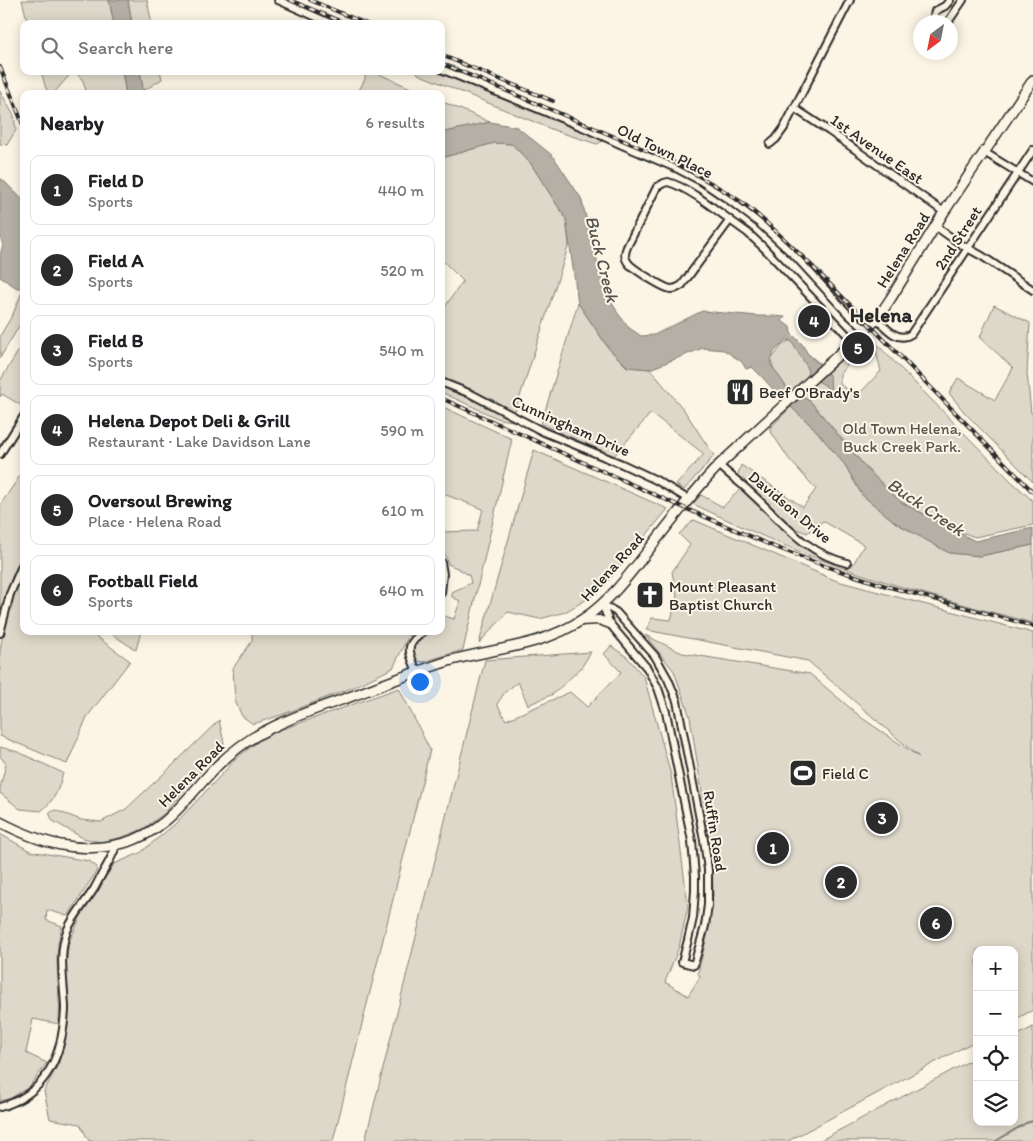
<!DOCTYPE html>
<html lang="en">
<head>
<meta charset="utf-8">
<style>
	:root { --surface:#fff; --page:#f6f6f6; --text:#202124; --muted:#757577; --line:#e0e0e0; --accent:#2b2b2b }
	body { margin:0; font-family:Itim,sans-serif; background:var(--page); color:var(--text) }
	.controls { position:absolute; right:15px; bottom:15px; display:grid; overflow:hidden; border-radius:10px; box-shadow:0 2px 12px #0003 }
	.controls button { width:45px; height:45px; display:grid; place-items:center; padding:0; border:0; border-bottom:1px solid var(--line); background:var(--surface); color:var(--text); font:25px sans-serif }
	.compass { position:absolute; left:913px; top:15px; width:45px; height:45px; border-radius:50%; background:var(--surface); box-shadow:0 2px 12px #0003; rotate:212deg }
	.you { position:absolute; left:419px; top:681px; width:18px; height:18px; margin:-12px; border:4px solid #fff; border-radius:50%; background:#1a73e8; box-shadow:0 0 0 8px #1a73e833 }
	.badge { display:grid; place-items:center; width:32px; height:32px; border-radius:50%; background:var(--accent); color:#fff; font-size:16px; font-weight:700 }
	.pin { position:absolute; translate:-50% -50%; border:2px solid #fff; box-shadow:0 1px 5px #0006 }
	.list { margin:0; padding:0; list-style:none }
	h2 { display:flex; justify-content:space-between; align-items:center; height:65px; margin:0; padding:0 20px; font-size:21px }
	h2 small { font-size:16px; font-weight:400; color:var(--muted) }
	.list li { display:grid; grid-template-columns:32px 1fr auto; gap:15px; align-items:center; box-sizing:border-box; height:70px; margin:0 10px 10px; padding:0 10px; border:1px solid var(--line); border-radius:10px }
	.list b { display:block; font-size:19px; white-space:nowrap }
	.list p { margin:0; font-size:16px; white-space:nowrap; color:var(--muted) }
	.list em { font-size:16px; font-style:normal; color:var(--muted) }
	.icon { flex:none; width:28px; height:28px; fill:none; stroke:currentColor; stroke-width:2; stroke-linecap:round; stroke-linejoin:round }
	.map { position:relative; flex:none; width:1033px; height:1141px; overflow:hidden }
	.search { position:absolute; background:var(--surface); box-shadow:0 2px 12px #0003; left:20px; top:20px; width:425px; height:55px; display:flex; align-items:center; gap:12px; box-sizing:border-box; padding:0 18px; border-radius:10px; color:var(--muted); font-size:19px }
	.panel { position:absolute; background:var(--surface); box-shadow:0 2px 12px #0003; left:20px; top:90px; width:425px; height:545px; border-radius:10px }
	.map>svg:first-child { display:block }
	.green { fill:#ded8ca; stroke:#84827a }
	.water { fill:#b4b0a5; stroke:#7d7b74 }
	.lines { fill:none; stroke-linecap:round; stroke-linejoin:round }
	.stream { stroke:#7d7b74; stroke-width:2 }
	.minor-casing { stroke:#2b2b2b; stroke-width:10 }
	.tertiary-casing { stroke:#2b2b2b; stroke-width:11 }
	.secondary-casing { stroke:#2b2b2b; stroke-width:12 }
	.minor { stroke:#fcf5e5; stroke-width:6 }
	.tertiary { stroke:#fcf5e5; stroke-width:8 }
	.secondary { stroke:#fcf5e5; stroke-width:9 }
	.rail-casing { stroke:#2b2b2b; stroke-width:4 }
	.rail { stroke:#fcf5e5; stroke-width:2; stroke-dasharray:5.5; stroke-linecap:butt }
	.labels { text-anchor:middle; dominant-baseline:central; stroke-width:4; stroke-linejoin:round; paint-order:stroke }
	.street-label { font-size:16px; fill:#2b2b2b; stroke:#fcf5e5 }
	.poi-label { font-size:16px; fill:#2b2b2b; stroke:#fcf5e5; text-anchor:start }
	.park-label { font-size:16px; fill:#585653; stroke:#fcf5e5 }
	.water-label { font-size:18px; font-style:italic; fill:#545350; stroke:#fcf5e5 }
	.district-label { font-size:21px; font-weight:bold; fill:#2b2b2b; stroke:#fcf5e5 }
</style>
</head>
<body>
<div class="map">
<svg width="1033" height="1141" viewBox="0 0 1033 1141">
	<rect width="100%" height="100%" fill="#fcf5e5"/>
	<filter id="ink" filterUnits="userSpaceOnUse"><feTurbulence type="fractalNoise" baseFrequency=".02" numOctaves="2"/><feDisplacementMap in="SourceGraphic" scale="10" xChannelSelector="R" yChannelSelector="G"/><feConvolveMatrix kernelMatrix="1 2 1 2 8 2 1 2 1" color-interpolation-filters="sRGB"/></filter>
	<g filter="url(#ink)">
		<!-- green -->
		<g class="green">
			<polygon points="22,0 109,0 114,24 28,24"/>
			<polygon points="128,0 147,0 152,24 132,24"/>
			<polygon points="41,71 73,71 53,94 46,89"/>
			<polygon points="75,71 122,71 126,94 87,94 83,81"/>
			<polygon points="140,71 160,71 162,79 143,91"/>
			<polygon points="365,71 378,71 379,74 424,94 357,94 365,79"/>
			<polygon points="417,71 437,71 605,140 597,144 556,131 418,74"/>
			<polygon points="0,91 14,116 16,130 7,145 0,144"/>
			<polygon points="441,101 490,122 441,133"/>
			<polygon points="494,143 512,144 531,164 566,219 569,244 515,412 481,395 441,378 441,310 444,308 463,281 441,259 441,158"/>
			<polygon points="24,287 24,318 0,358 0,336 13,314"/>
			<polygon points="578,303 609,349 627,367 650,369 684,410 714,456 684,490 676,485 704,454 651,413 614,456 541,424"/>
			<polygon points="994,305 1030,323 1027,373 1031,413 1033,413 1033,482 965,413 949,393 958,378 995,400 1013,368 980,337"/>
			<polygon points="791,340 829,371 846,356 850,361 840,374 840,384 856,397 881,371 873,340 1010,480 1033,501 1033,525 975,537 951,528 901,502 867,469 810,401 789,391 774,370 771,360 783,344"/>
			<polygon points="22,345 24,346 24,407 2,394 0,397 0,381"/>
			<polygon points="441,385 513,418 513,421 499,419 441,392"/>
			<path d="M441,406L512,439L463,650L423,662L417,661L411,651C414,644 420,634 428,631C431,630 438,631 441,631V615L454,619L460,601L452,597V592L471,583L469,575L459,569L448,564L441,541V532L477,531L483,509L441,493Z"/>
			<path d="M791,407L814,428L845,465L862,495L896,523L949,553L980,556L1033,545V623C961,604 888,585 818,559C776,543 734,523 693,504L701,495L723,507L740,489L787,530L819,555L852,566L864,545L823,521L807,533L791,527L748,488L737,477L741,465L803,507L816,489L789,459L769,429Z"/>
			<polygon points="534,450 668,509 599,592 565,612 540,619 508,612 479,643"/>
			<polygon points="24,470 24,555 12,577 0,618 0,505"/>
			<polygon points="694,520 837,581 1033,633 1033,1010 1014,1020 1014,950 977,950 977,1040 788,1141 365,1141 485,660 591,652 581,668 553,694 528,705 518,682 505,692 497,704 506,720 570,692 587,707 621,672 604,654 611,646 627,657 644,677 671,775 688,906 679,947 665,982 688,996 700,977 698,973 707,936 713,895 712,855 690,717 674,671 645,635 682,653 810,674 862,718 919,757 808,661 646,630 652,618 671,620 677,596 672,572 690,545 679,534"/>
			<path d="M24,570V631H89L130,661L87,717L67,764L0,736V651C4,624 11,594 24,570Z"/>
			<polygon points="107,631 141,631 136,650"/>
			<polygon points="252,631 411,631 393,668 354,687 281,715 253,724 242,716 235,701 233,668 252,641"/>
			<polygon points="399,688 430,750 333,1141 89,1141 80,1124 50,1119 44,1091 59,1063 68,1016 66,965 69,942 80,918 114,864 140,853 175,824 237,758 266,735"/>
			<polygon points="219,720 224,743 165,813 143,829 123,837 100,842 83,838 53,821 49,813 55,810 81,820 101,822 126,809 173,765"/>
			<path d="M0,747L18,752L63,773C58,790 56,799 41,811L20,809L0,793V788L6,764L0,756Z"/>
			<path d="M0,834L30,851L89,861L97,867L96,872L68,916L47,910L46,920L62,926C54,950 58,976 59,1000C60,1008 59,1016 59,1024L33,1019L26,1053L47,1063L29,1087L11,1098L0,1101Z"/>
			<polygon points="1033,1027 1033,1141 819,1141 977,1057 977,1122 1014,1122 1014,1037"/>
		</g>
		<!-- water -->
		<g class="water">
			<polygon points="109,0 128,0 132,24 114,24"/>
			<polygon points="122,71 140,71 144,94 126,94"/>
			<polygon points="490,122 517,127 553,156 581,198 603,283 617,312 628,327 641,336 654,335 702,311 758,316 773,316 785,317 782,321 790,327 791,333 802,344 808,354 827,372 830,377 831,393 826,386 808,375 807,367 791,341 786,340 774,352 770,363 789,391 810,401 867,469 901,502 975,541 1033,528 1033,545 980,556 949,553 896,523 862,495 845,465 814,428 780,397 762,377 752,367 746,369 742,362 724,350 703,348 650,369 628,367 609,349 578,303 566,219 531,164 512,144 494,143 441,158 441,133"/>
			<polygon points="0,178 4,181 24,201 23,288 17,288 0,277 0,255 3,245 0,237"/>
		</g>
		<g class="lines">
			<!-- stream -->
			<polyline class="stream" points="996,1141 1026,1123 1033,1121"/>
			<defs>
				<g id="minor">
					<polyline points="278,0 332,24"/>
					<polyline points="937,22 934,16 935,11 945,6 950,0"/>
					<polyline points="948,22 963,0"/>
					<polyline points="441,69 585,128 622,145 678,169 701,181 729,200 759,223 795,256 848,314 866,330"/>
					<polyline points="794,108 829,131 944,212"/>
					<polyline points="770,144 776,139 784,128 850,0"/>
					<polyline points="984,152 1033,182"/>
					<path d="M668,182C687,187 714,208 730,220L682,285C679,287 676,289 671,289C663,288 637,271 630,265C624,259 624,254 627,247L657,187L664,183Z"/>
					<polyline points="730,220 748,233 763,247 853,341"/>
					<polyline points="935,226 962,245 982,256 1033,290"/>
					<path d="M877,319C886,328 898,343 911,334L1033,150"/>
					<polyline points="441,382 471,394 544,432 622,464 656,480 688,499"/>
					<polyline points="0,454 24,416"/>
					<path d="M719,465C729,475 741,483 751,493C782,521 805,553 847,563"/>
					<polyline points="441,562 443,574 441,593"/>
					<polygon points="602,604 616,612 655,656 668,679 677,701 704,840 708,870 708,905 705,926 694,965 682,962 688,940 693,918 695,890 695,876 692,841 666,712 658,688 647,668 610,624"/>
					<polyline points="0,633 10,594 24,561"/>
					<path d="M417,672C409,650 403,647 424,631"/>
					<path d="M0,1107C39,1096 57,1068 63,1029C64,1022 65,1014 65,1007C64,982 58,954 67,931C73,916 85,903 94,889C98,882 101,875 105,869C109,861 114,854 116,845"/>
				</g>
				<polyline id="tertiary" points="580,621 599,620 610,624"/>
				<path id="secondary" d="M0,822C41,843 78,855 124,843C168,831 188,795 218,765C234,750 251,737 271,728C298,714 327,705 355,695C387,683 419,670 452,660C496,648 544,646 583,619C610,601 630,574 650,548C672,520 694,491 719,465L877,319L891,298L944,212L1033,80"/>
			</defs>
			<!-- minor casing -->
			<use href="#minor" class="minor-casing"/>
			<!-- tertiary casing -->
			<use href="#tertiary" class="tertiary-casing"/>
			<!-- secondary casing -->
			<use href="#secondary" class="secondary-casing"/>
			<!-- minor -->
			<use href="#minor" class="minor"/>
			<!-- tertiary -->
			<use href="#tertiary" class="tertiary"/>
			<!-- secondary -->
			<use href="#secondary" class="secondary"/>
			<defs>
				<g id="rail">
					<polyline points="290,0 347,24"/>
					<polyline points="310,0 367,24"/>
					<polyline points="441,55 553,101"/>
					<path d="M441,63L667,159C692,172 717,185 741,202C767,221 790,245 813,267L1033,492"/>
					<polyline points="0,67 24,127"/>
					<polyline points="441,398 682,507 775,547 828,567 886,586 1033,626"/>
				</g>
			</defs>
			<!-- rail casing -->
			<use href="#rail" class="rail-casing"/>
			<!-- rail -->
			<use href="#rail" class="rail"/>
		</g>
	</g>
	<!-- icons -->
	<defs>
		<symbol id="restaurant-square" viewBox="-11 -11 22 22"><rect x="-9" y="-9" width="18" height="18" rx="4" fill="#2b2b2b" stroke="#fcf5e5"/><path d="M-5-6h1v4h1v-4h1v4h1v-4h1v5L-1.5 .5V6h-2V.5L-5-1ZM5-6V6H3V1.5H1.5Q1.5-4 5-6Z" fill="#fff"/></symbol>
		<symbol id="church-square" viewBox="-11 -11 22 22"><rect x="-9" y="-9" width="18" height="18" rx="4" fill="#2b2b2b" stroke="#fcf5e5"/><path d="M-1.2-6h2.4v3.5h3.3v2.4h-3.3V6h-2.4V-.1h-3.3v-2.4h3.3Z" fill="#fff"/></symbol>
		<symbol id="stadium-square" viewBox="-11 -11 22 22"><rect x="-9" y="-9" width="18" height="18" rx="4" fill="#2b2b2b" stroke="#fcf5e5"/><path d="M0-5a6.5 5 0 1 0 0 10a6.5 5 0 1 0 0-10ZM-3.5-1.8h7v3.6h-7Z" fill="#fff"/></symbol>
	</defs>
	<g fill-rule="evenodd">
		<use href="#restaurant-square" x="724" y="376" width="32" height="32"/>
		<use href="#church-square" x="634" y="579" width="32" height="32"/>
		<use href="#stadium-square" x="787" y="757" width="32" height="32"/>
	</g>
	<g class="labels">
		<!-- street labels -->
		<g class="street-label">
			<text transform="translate(877 149) rotate(35)">1st Avenue East</text>
			<text transform="translate(665 151) rotate(26)">Old Town Place</text>
			<text transform="translate(958 238) rotate(-57)">2nd Street</text>
			<text transform="translate(903 250) rotate(-58)">Helena Road</text>
			<text transform="translate(571 426) rotate(24)">Cunningham Drive</text>
			<text transform="translate(790 507) rotate(40)">Davidson Drive</text>
			<text transform="translate(612 567) rotate(-48)">Helena Road</text>
			<text transform="translate(191 774) rotate(-45)">Helena Road</text>
			<text transform="translate(715 831) rotate(81)">Ruffin Road</text>
		</g>
		<!-- poi labels -->
		<g class="poi-label">
			<text x="759" y="392">Beef O'Brady's</text>
			<text x="669" y="586">Mount Pleasant<tspan x="669" dy="18">Baptist Church</tspan></text>
			<text x="822" y="773">Field C</text>
		</g>
		<!-- park labels -->
		<g class="park-label">
			<text x="902" y="428">Old Town Helena,<tspan x="902" dy="18">Buck Creek Park.</tspan></text>
		</g>
		<!-- water labels -->
		<g class="water-label">
			<text transform="translate(602 259) rotate(76)">Buck Creek</text>
			<text transform="translate(926 507) rotate(34)">Buck Creek</text>
		</g>
		<!-- district labels -->
		<g class="district-label">
			<text x="881" y="314">Helena</text>
		</g>
	</g>
</svg>
<div class="controls">
<button>+</button>
<button>−</button>
<button><svg class="icon" aria-label="locate" viewBox="0 0 24 24"><circle cx="12" cy="12" r="6"/><path d="M12 2v4M12 18v4M2 12h4M18 12h4"/></svg></button>
<button><svg class="icon" aria-label="layers" viewBox="0 0 24 24"><path d="M12 4l9 5-9 5-9-5zM3 14l9 5 9-5"/></svg></button>
</div>
<svg class="compass" viewBox="-18 -18 36 36"><path d="M0-13l5 13h-10z" fill="#e53935"/><path d="M0 13l5-13h-10z" fill="#757577"/></svg>
<div class="you"></div>
<div class="pin badge" style="left:773px;top:848px">1</div>
<div class="pin badge" style="left:841px;top:882px">2</div>
<div class="pin badge" style="left:882px;top:818px">3</div>
<div class="pin badge" style="left:814px;top:321px">4</div>
<div class="pin badge" style="left:858px;top:348px">5</div>
<div class="pin badge" style="left:936px;top:923px">6</div>
<div class="search"><svg class="icon" aria-label="search" viewBox="0 0 24 24"><circle cx="10" cy="10" r="6"/><path d="M15 15l6 6"/></svg>Search here</div>
<section class="panel">
<h2>Nearby<small>6 results</small></h2>
<ul class="list">
<li><span class="badge">1</span><div><b>Field D</b><p>Sports</p></div><em>440 m</em></li>
<li><span class="badge">2</span><div><b>Field A</b><p>Sports</p></div><em>520 m</em></li>
<li><span class="badge">3</span><div><b>Field B</b><p>Sports</p></div><em>540 m</em></li>
<li><span class="badge">4</span><div><b>Helena Depot Deli &amp; Grill</b><p>Restaurant · Lake Davidson Lane</p></div><em>590 m</em></li>
<li><span class="badge">5</span><div><b>Oversoul Brewing</b><p>Place · Helena Road</p></div><em>610 m</em></li>
<li><span class="badge">6</span><div><b>Football Field</b><p>Sports</p></div><em>640 m</em></li>
</ul>
</section>
</div>
</body>
</html>
